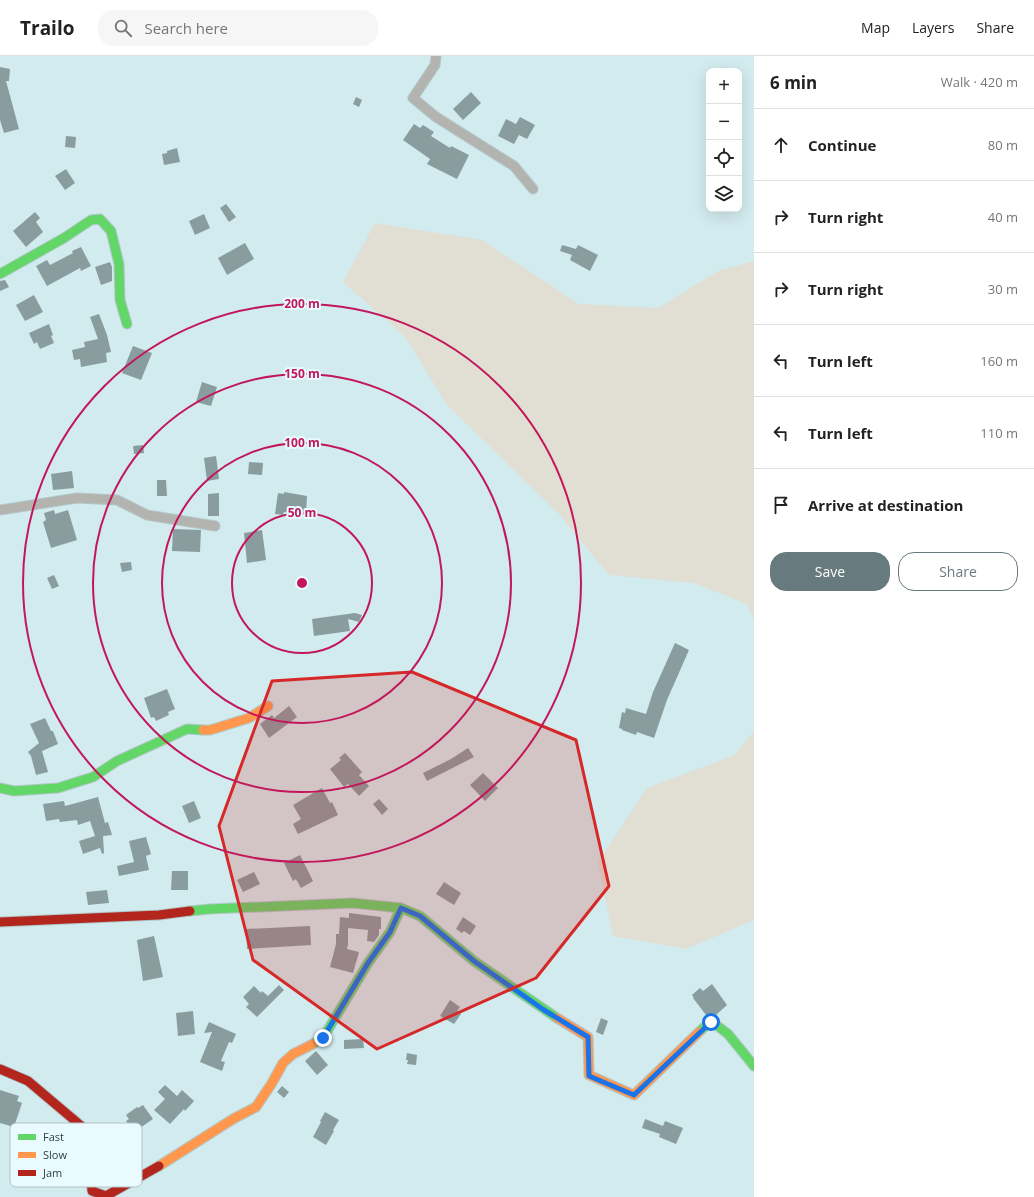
<!DOCTYPE html>
<html lang="en">
<head>
<meta charset="utf-8">
<style>
	:root { --surface:#fff; --page:#f6f6f6; --text:#222; --muted:#767676; --line:#e0e0e0; --accent:#677b7f }
	body { margin:0; font-family:"Open Sans",sans-serif; background:var(--page); color:var(--text) }
	.controls { position:absolute; right:12px; top:12px; display:grid; overflow:hidden; border-radius:8px; box-shadow:0 4px 16px #0002 }
	.controls button { width:36px; height:36px; display:grid; place-items:center; padding:0; border:0; border-bottom:1px solid var(--line); background:var(--surface); color:var(--text); font:20px sans-serif }
	.stop { position:absolute; width:12px; height:12px; margin:-9px; border:3px solid #1a73e8; border-radius:50%; background:#fff }
	.stop.end { background:#1a73e8; border-color:#fff; box-shadow:0 1px 4px #0008 }
	.list { margin:0; padding:0; list-style:none }
	h2 { display:flex; justify-content:space-between; align-items:center; height:52px; margin:0; padding:0 16px; font-size:17px }
	h2 small { font-size:13px; font-weight:400; color:var(--muted) }
	.list li { display:grid; grid-template-columns:26px 1fr auto; gap:12px; align-items:center; box-sizing:border-box; height:72px; padding:0 16px; border-top:1px solid var(--line) }
	.list b { display:block; font-size:15px; white-space:nowrap }
	.list em { font-size:13px; font-style:normal; color:var(--muted) }
	.actions { display:flex; gap:8px; padding:12px 16px }
	.actions a { flex:1; padding:9px 0; border:1px solid var(--accent); border-radius:16px; text-align:center; font-size:14px; color:var(--accent) }
	.actions .main { background:var(--accent); color:#fff }
	.icon { flex:none; width:22px; height:22px; fill:none; stroke:currentColor; stroke-width:2; stroke-linecap:round; stroke-linejoin:round }
	.map { position:relative; flex:none; width:754px; height:1141px; overflow:hidden }
	header { display:flex; align-items:center; gap:24px; box-sizing:border-box; height:56px; padding:0 20px; background:var(--surface); border-bottom:1px solid var(--line) }
	header strong { font-size:19px }
	nav { display:flex; gap:22px; margin-inline-start:auto; font-size:14px }
	.search { width:280px; height:36px; background:var(--page); display:flex; align-items:center; gap:10px; box-sizing:border-box; padding:0 14px; border-radius:16px; color:var(--muted); font-size:15px }
	main { display:flex }
	aside { flex:1; background:var(--surface) }
	.map>svg:first-child { display:block }
	.green { fill:#e1dfd3 }
	.building { fill:#899d9f }
	.lines { fill:none; stroke-linecap:round; stroke-linejoin:round }
	.street-casing { stroke:#b3c7c9; stroke-width:11 }
	.fast-casing { stroke:#b3c7c9; stroke-width:11 }
	.slow-casing { stroke:#b3c7c9; stroke-width:11 }
	.jam-casing { stroke:#b3c7c9; stroke-width:11 }
	.street { stroke:#b3b3b0; stroke-width:9 }
	.fast { stroke:#63d668; stroke-width:9 }
	.slow { stroke:#ff974d; stroke-width:9 }
	.jam { stroke:#b3261e; stroke-width:9 }
	.route { stroke:#1a73e8; stroke-width:5 }
	.marked { fill:#d62828; fill-opacity:0.2; stroke:#d62828; stroke-width:3; stroke-linejoin:round }
	.ring { fill:none; stroke:#c2185b; stroke-width:2 }
	.key { fill:#e9fbfe; stroke:#b1c3c6; stroke-width:1 }
	.key-label { font-size:11px; fill:#2d3f43 }
	.centre { fill:#c2185b; stroke:#e9fbfe; stroke-width:2 }
	.ring-label { font-size:12px; text-anchor:middle; font-weight:bold; fill:#c2185b; stroke:#e9fbfe; stroke-width:4; stroke-linejoin:round; paint-order:stroke }
</style>
</head>
<body>
<header>
<strong>Trailo</strong>
<div class="search"><svg class="icon" aria-label="search" viewBox="0 0 24 24"><circle cx="10" cy="10" r="6"/><path d="M15 15l6 6"/></svg>Search here</div>
<nav><a>Map</a><a>Layers</a><a>Share</a></nav>
</header>
<main>
<div class="map">
<svg width="754" height="1141" viewBox="0 0 754 1141">
	<rect width="100%" height="100%" fill="#d2ebee"/>
	<!-- green -->
	<g class="green">
		<polygon points="375,167 482,184 579,248 658,252 718,215 754,205 754,565 747,548 693,527 609,519 559,458 448,350 405,281 343,226"/>
		<polygon points="754,675 754,864 686,893 613,880 598,806 647,732 735,699"/>
	</g>
	<!-- building -->
	<g class="building">
		<polygon points="0,11 10,13 9,25 6,25 19,73 4,77 0,64"/>
		<polygon points="471,36 481,47 463,64 453,53"/>
		<polygon points="356,41 362,44 359,51 353,48"/>
		<polygon points="520,61 535,69 527,83 519,79 514,88 498,80 506,63 516,68"/>
		<polygon points="414,68 420,72 423,69 434,76 431,80 450,92 451,90 469,99 457,123 427,108 430,103 403,84"/>
		<polygon points="66,80 76,81 75,92 65,91"/>
		<polygon points="177,92 180,106 164,109 162,98 167,97 167,95"/>
		<polygon points="66,113 75,127 65,134 55,120"/>
		<polygon points="226,148 236,161 229,166 220,152"/>
		<polygon points="35,156 40,162 36,166 43,176 26,191 13,175"/>
		<polygon points="204,158 210,172 195,179 189,165"/>
		<polygon points="245,187 254,203 227,219 218,202"/>
		<polygon points="562,189 576,193 578,189 598,199 590,215 570,204 572,199 560,195"/>
		<polygon points="81,191 91,210 81,215 80,212 47,230 36,210 47,204 50,209 73,197 72,195"/>
		<polygon points="110,206 112,211 112,225 101,229 95,211"/>
		<polygon points="5,224 9,231 0,235 0,225"/>
		<polygon points="34,239 43,256 25,265 16,249"/>
		<polygon points="99,258 107,279 111,296 106,297 107,306 81,311 80,303 74,304 72,294 85,291 84,286 98,283 90,261"/>
		<polygon points="49,268 53,279 51,280 54,287 40,293 37,286 34,288 29,277"/>
		<polygon points="133,290 152,297 141,324 122,317"/>
		<polygon points="202,326 217,331 211,350 196,346"/>
		<polygon points="143,389 144,397 134,398 133,390"/>
		<polygon points="216,400 219,423 207,425 204,402"/>
		<polygon points="249,406 263,407 262,419 248,418"/>
		<polygon points="72,415 74,432 53,434 51,418"/>
		<polygon points="157,424 166,424 167,440 157,440"/>
		<polygon points="284,436 307,440 306,459 284,456 283,459 275,458 278,437 284,438"/>
		<polygon points="219,437 219,460 208,460 208,438"/>
		<polygon points="54,454 55,458 68,454 77,484 51,492 43,466 46,464 44,457"/>
		<polygon points="173,473 201,474 200,496 172,495"/>
		<polygon points="262,474 266,504 247,507 244,477"/>
		<polygon points="131,506 132,514 122,516 120,507"/>
		<polygon points="54,519 59,530 52,533 47,522"/>
		<polygon points="355,557 362,559 359,566 348,563 350,575 314,580 312,563"/>
		<polygon points="675,587 689,594 667,644 654,682 637,676 636,679 622,674 622,673 619,672 622,656 625,657 626,652 646,658 653,636"/>
		<polygon points="167,633 175,653 168,656 169,659 156,665 154,661 151,662 144,642"/>
		<polygon points="289,650 297,661 269,682 260,668 272,659 274,662"/>
		<polygon points="45,662 51,675 53,675 58,688 42,695 48,716 36,719 31,700 28,696 39,687 30,668"/>
		<polygon points="468,692 474,701 427,725 423,717 451,703"/>
		<polygon points="345,697 362,716 359,719 369,730 359,740 348,728 344,731 330,713 341,704 339,702"/>
		<polygon points="483,717 498,732 485,745 470,729"/>
		<polygon points="322,732 330,747 332,746 338,759 298,778 293,768 301,763 293,749"/>
		<polygon points="98,741 105,767 108,766 112,779 103,780 104,797 102,798 100,792 83,798 79,785 95,780 90,765 78,769 77,764 60,766 59,763 46,765 43,748 64,745 65,750"/>
		<polygon points="379,743 388,753 382,759 373,748"/>
		<polygon points="194,745 201,762 189,767 182,750"/>
		<polygon points="146,781 151,798 146,800 149,814 119,820 117,810 134,806 129,785"/>
		<polygon points="300,799 313,825 301,832 296,823 293,825 284,807"/>
		<polygon points="172,815 188,815 188,834 171,834"/>
		<polygon points="254,816 260,828 243,836 237,824"/>
		<polygon points="444,826 461,837 454,849 436,838"/>
		<polygon points="107,834 109,847 88,849 86,836"/>
		<polygon points="349,857 381,861 381,873 379,873 379,879 374,886 367,885 368,874 348,872 348,888 347,893 359,896 353,917 330,911 336,888 336,878 339,878 340,861 349,862"/>
		<polygon points="463,861 476,870 470,879 464,875 462,877 456,873"/>
		<polygon points="310,870 311,889 247,893 246,873"/>
		<polygon points="154,880 163,921 143,925 137,884"/>
		<polygon points="712,928 727,949 716,959 712,957 706,959 693,942 694,942 692,939 700,932 703,935"/>
		<polygon points="279,929 284,934 257,961 246,951 249,948 243,941 254,930 261,937 262,935 268,940"/>
		<polygon points="450,944 460,951 457,955 461,958 454,968 440,960"/>
		<polygon points="193,955 195,978 178,980 176,957"/>
		<polygon points="601,962 608,965 603,979 596,976"/>
		<polygon points="209,966 236,978 232,987 229,986 221,1005 225,1006 222,1015 200,1006 212,976 204,977"/>
		<polygon points="363,983 364,992 344,993 344,984"/>
		<polygon points="316,995 328,1009 317,1019 305,1005"/>
		<polygon points="407,997 417,999 416,1009 407,1008 408,1004 406,1004"/>
		<polygon points="165,1029 177,1040 182,1034 194,1045 185,1055 184,1053 170,1068 154,1054 165,1043 158,1036"/>
		<polygon points="282,1030 289,1036 284,1042 277,1036"/>
		<polygon points="0,1034 19,1040 17,1045 22,1047 14,1071 0,1067"/>
		<polygon points="143,1049 153,1063 137,1074 135,1071 132,1073 126,1065 129,1063 126,1059 137,1051 138,1052"/>
		<polygon points="325,1056 339,1064 333,1074 334,1075 326,1089 313,1081 321,1066 320,1065"/>
		<polygon points="645,1063 663,1070 665,1065 683,1072 676,1088 659,1081 660,1078 642,1072"/>
	</g>
	<g class="lines">
		<defs>
			<g id="street">
				<polyline points="436,0 435,9 413,42 436,61 514,110 533,133"/>
				<polyline points="0,454 77,442 117,444 147,459 215,470"/>
			</g>
			<g id="fast">
				<polyline points="0,218 64,182 91,164 100,163 111,175 119,208 120,244 127,268"/>
				<polyline points="0,732 14,735 58,732 93,721 117,705 187,673 203,674"/>
				<polyline points="190,855 210,853 353,847 401,852 420,860 474,905 557,962"/>
				<polyline points="699,976 711,965 728,978 754,1010"/>
				<polyline points="313,988 323,982 368,907 390,876 401,852"/>
			</g>
			<g id="slow">
				<polyline points="203,674 210,674 249,662 268,650"/>
				<polyline points="557,962 588,981 589,1019 634,1039 699,976"/>
				<polyline points="159,1110 233,1063 256,1051 272,1027 283,1007 293,998 313,988"/>
			</g>
			<g id="jam">
				<polyline points="0,866 159,859 190,855"/>
				<polyline points="0,1013 28,1025 86,1074 92,1135 106,1140 159,1110"/>
			</g>
		</defs>
		<!-- street casing -->
		<use href="#street" class="street-casing"/>
		<!-- fast casing -->
		<use href="#fast" class="fast-casing"/>
		<!-- slow casing -->
		<use href="#slow" class="slow-casing"/>
		<!-- jam casing -->
		<use href="#jam" class="jam-casing"/>
		<!-- street -->
		<use href="#street" class="street"/>
		<!-- fast -->
		<use href="#fast" class="fast"/>
		<!-- slow -->
		<use href="#slow" class="slow"/>
		<!-- jam -->
		<use href="#jam" class="jam"/>
	</g>
	<g class="lines">
		<!-- route -->
		<polyline class="route" points="323,982 368,907 390,876 401,852 420,860 474,905 544,954 588,981 589,1020 634,1039 711,966"/>
	</g>
	<!-- marked area -->
	<path class="marked" d="M412,616L576,684L609,830L536,922L377,993L253,904L219,770L272,625Z"/>
	<!-- distance rings -->
	<g class="ring">
		<circle cx="302" cy="527" r="70"/>
		<circle cx="302" cy="527" r="140"/>
		<circle cx="302" cy="527" r="209"/>
		<circle cx="302" cy="527" r="279"/>
	</g>
	<!-- legend -->
	<rect x="10" y="1067" width="132" height="64" rx="6" class="key"/>
	<rect x="18" y="1078" width="18" height="6" fill="#63d668"/>
	<rect x="18" y="1096" width="18" height="6" fill="#ff974d"/>
	<rect x="18" y="1114" width="18" height="6" fill="#b3261e"/>
	<g class="key-label">
		<text x="43" y="1085">Fast</text>
		<text x="43" y="1103">Slow</text>
		<text x="43" y="1121">Jam</text>
	</g>
	<circle cx="302" cy="527" r="6" class="centre"/>
	<g class="ring-label">
		<text x="302" y="252">200 m</text>
		<text x="302" y="322">150 m</text>
		<text x="302" y="391">100 m</text>
		<text x="302" y="461">50 m</text>
	</g>
</svg>
<div class="controls">
<button>+</button>
<button>−</button>
<button><svg class="icon" aria-label="locate" viewBox="0 0 24 24"><circle cx="12" cy="12" r="6"/><path d="M12 2v4M12 18v4M2 12h4M18 12h4"/></svg></button>
<button><svg class="icon" aria-label="layers" viewBox="0 0 24 24"><path d="M12 4l9 5-9 5-9-5zM3 14l9 5 9-5"/></svg></button>
</div>
<div class="stop" style="left:711px;top:966px"></div>
<div class="stop end" style="left:323px;top:982px"></div>
</div>
<aside>
<h2>6 min<small>Walk · 420 m</small></h2>
<ul class="list">
<li><svg class="icon" aria-label="ahead" viewBox="0 0 24 24"><path d="M12 20V5M6 11l6-6 6 6"/></svg><div><b>Continue</b></div><em>80 m</em></li>
<li><svg class="icon" aria-label="right" viewBox="0 0 24 24"><path d="M7 20v-9h11M14 6l5 5-5 5"/></svg><div><b>Turn right</b></div><em>40 m</em></li>
<li><svg class="icon" aria-label="right" viewBox="0 0 24 24"><path d="M7 20v-9h11M14 6l5 5-5 5"/></svg><div><b>Turn right</b></div><em>30 m</em></li>
<li><svg class="icon" aria-label="left" viewBox="0 0 24 24"><path d="M17 20v-9H6M10 6l-5 5 5 5"/></svg><div><b>Turn left</b></div><em>160 m</em></li>
<li><svg class="icon" aria-label="left" viewBox="0 0 24 24"><path d="M17 20v-9H6M10 6l-5 5 5 5"/></svg><div><b>Turn left</b></div><em>110 m</em></li>
<li><svg class="icon" aria-label="arrive" viewBox="0 0 24 24"><path d="M6 21V4h12l-3 4 3 4H6"/></svg><div><b>Arrive at destination</b></div></li>
</ul>
<div class="actions"><a class="main">Save</a><a>Share</a></div>
</aside>
</main>
</body>
</html>
